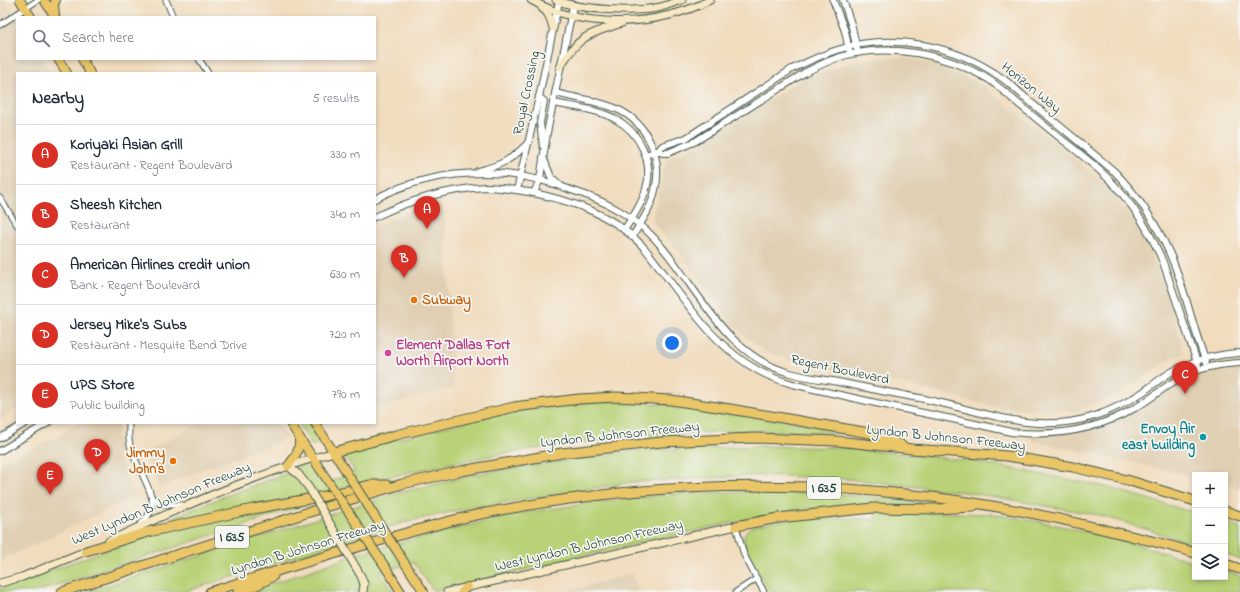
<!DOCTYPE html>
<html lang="en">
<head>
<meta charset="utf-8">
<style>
	:root { --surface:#fff; --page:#f2f2f3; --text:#1f2937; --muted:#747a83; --line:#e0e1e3; --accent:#d93025 }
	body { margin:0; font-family:"Indie Flower",sans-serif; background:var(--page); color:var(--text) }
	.controls { position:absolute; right:12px; bottom:12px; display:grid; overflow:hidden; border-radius:0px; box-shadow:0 2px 6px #0003 }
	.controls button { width:36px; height:36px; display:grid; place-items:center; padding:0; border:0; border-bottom:1px solid var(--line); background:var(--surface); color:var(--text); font:20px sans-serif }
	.you { position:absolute; left:672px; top:343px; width:14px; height:14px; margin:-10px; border:3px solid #fff; border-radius:50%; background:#1a73e8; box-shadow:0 0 0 6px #1a73e833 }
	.badge { display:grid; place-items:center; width:26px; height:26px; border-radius:50%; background:var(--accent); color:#fff; font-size:13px; font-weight:700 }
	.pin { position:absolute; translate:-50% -33px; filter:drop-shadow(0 1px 2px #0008) }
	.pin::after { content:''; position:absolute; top:21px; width:14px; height:12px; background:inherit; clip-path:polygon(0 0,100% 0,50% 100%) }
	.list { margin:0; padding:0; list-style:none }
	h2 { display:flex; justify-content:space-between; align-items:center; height:52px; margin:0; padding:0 16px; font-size:17px }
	h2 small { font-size:13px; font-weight:400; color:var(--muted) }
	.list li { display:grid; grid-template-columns:26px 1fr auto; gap:12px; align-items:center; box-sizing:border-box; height:60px; padding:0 16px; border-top:1px solid var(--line) }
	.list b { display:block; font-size:15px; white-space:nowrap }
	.list p { margin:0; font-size:13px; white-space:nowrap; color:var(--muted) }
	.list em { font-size:13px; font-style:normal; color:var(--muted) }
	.icon { flex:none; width:22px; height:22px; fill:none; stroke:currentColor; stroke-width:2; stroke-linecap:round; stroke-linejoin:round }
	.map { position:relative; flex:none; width:1240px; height:592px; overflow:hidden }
	.search { position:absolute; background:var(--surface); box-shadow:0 2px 6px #0003; left:16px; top:16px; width:360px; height:44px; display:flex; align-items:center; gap:10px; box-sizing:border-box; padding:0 14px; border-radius:0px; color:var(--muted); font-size:15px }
	.panel { position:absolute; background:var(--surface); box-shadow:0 2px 6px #0003; left:16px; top:72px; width:360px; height:352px; border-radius:0px }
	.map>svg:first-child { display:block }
	.built { fill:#e0cfb2 }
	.green { fill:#b9d278; stroke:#6c8856 }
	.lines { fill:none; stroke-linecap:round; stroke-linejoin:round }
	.minor-casing { stroke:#3e5549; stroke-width:7 }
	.tertiary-casing { stroke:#3e5549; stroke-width:8 }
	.secondary-casing { stroke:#3e5549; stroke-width:9 }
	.primary-casing { stroke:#3e5549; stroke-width:10 }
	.motorway-casing { stroke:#3e5549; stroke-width:11 }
	.minor { stroke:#fff; stroke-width:5 }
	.tertiary { stroke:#fff; stroke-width:6 }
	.secondary { stroke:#f7e8c3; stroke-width:7 }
	.primary { stroke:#eac669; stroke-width:8 }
	.motorway { stroke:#eac669; stroke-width:9 }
	.secondary-bridge-casing { stroke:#3e5549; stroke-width:9; stroke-linecap:butt }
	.primary-bridge-casing { stroke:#3e5549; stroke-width:10; stroke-linecap:butt }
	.secondary-bridge { stroke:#f7e8c3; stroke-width:7 }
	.primary-bridge { stroke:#eac669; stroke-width:8 }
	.food-dot { fill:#e8710a; stroke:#f6f6f2; stroke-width:1.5 }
	.hotel-dot { fill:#d1479c; stroke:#f6f6f2; stroke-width:1.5 }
	.culture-dot { fill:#0f9aa8; stroke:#f6f6f2; stroke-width:1.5 }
	.labels { text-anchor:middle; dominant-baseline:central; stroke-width:3.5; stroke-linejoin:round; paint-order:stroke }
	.shield { fill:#f6f6f2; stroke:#60746d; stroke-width:1 }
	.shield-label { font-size:13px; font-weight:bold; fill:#1f3d34 }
	.street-label { font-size:14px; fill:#1f3d34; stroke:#f6f6f2 }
	.food-label { font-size:14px; font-weight:bold; fill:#c56008; stroke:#f6f6f2; text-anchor:start }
	.hotel-label { font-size:14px; font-weight:bold; fill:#b23c85; stroke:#f6f6f2; text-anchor:start }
	.culture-label { font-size:14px; font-weight:bold; fill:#0d838f; stroke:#f6f6f2; text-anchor:end }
</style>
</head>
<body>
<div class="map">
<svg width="1240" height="592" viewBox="0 0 1240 592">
	<rect width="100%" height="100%" fill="#f6f6f2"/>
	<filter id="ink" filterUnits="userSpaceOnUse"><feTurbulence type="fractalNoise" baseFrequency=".025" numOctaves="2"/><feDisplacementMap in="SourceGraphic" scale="8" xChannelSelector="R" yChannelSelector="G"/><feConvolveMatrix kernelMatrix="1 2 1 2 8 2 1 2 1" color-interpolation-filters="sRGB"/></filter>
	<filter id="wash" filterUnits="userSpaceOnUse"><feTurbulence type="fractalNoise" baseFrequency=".012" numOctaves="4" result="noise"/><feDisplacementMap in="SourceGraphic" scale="16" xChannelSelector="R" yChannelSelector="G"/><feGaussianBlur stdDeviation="0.9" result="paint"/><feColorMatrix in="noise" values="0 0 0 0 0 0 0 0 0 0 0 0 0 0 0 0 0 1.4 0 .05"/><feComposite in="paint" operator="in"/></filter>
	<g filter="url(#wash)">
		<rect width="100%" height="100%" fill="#f1dcbd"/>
		<!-- built -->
		<g class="built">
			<polygon points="0,0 5,0 17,20 17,59 42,59 51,73 17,73 17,409 0,420"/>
			<polygon points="895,57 933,63 980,84 1079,162 1113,193 1138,228 1163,280 1184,353 1163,364 1119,394 1075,411 1000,408 895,382 794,361 765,352 734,327 682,256 652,221 665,161 702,143 804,78 856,61"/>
			<polygon points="439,204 444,211 454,389 375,408 375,228 384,222 416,209"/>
			<polygon points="1240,363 1240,488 1225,483 1225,475 1195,476 1033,441 1027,433 1044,434 1107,422 1171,384 1202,369"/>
			<polygon points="78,423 119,423 117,437 119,455 126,476 135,496 0,561 0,463 63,434"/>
			<polygon points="199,423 277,423 286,437 278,443 195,472 160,488 149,464 147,452"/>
			<polygon points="633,573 638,592 564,592"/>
		</g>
		<!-- green -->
		<g class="green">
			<path d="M620,401L699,407L843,430V433C714,426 585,437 458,462C433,467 409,472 384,478C365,482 347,488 328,492C275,503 222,510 170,524L169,519L225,496L285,474L294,475L297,471L295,467L305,464L307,466L310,464L311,465L324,484L355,472L344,455L345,452L488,416L561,404Z"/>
			<polygon points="298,423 311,423 323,441 312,446"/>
			<polygon points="762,446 846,448 972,461 1107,487 1195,513 1195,544 1099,515 972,493 848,479 764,475 632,482 464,509 402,523 183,592 87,592 394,494 483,473 632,451"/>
			<polygon points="764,491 848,495 927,503 927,505 870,505 794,510 745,520 630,545 434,591 413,562 381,572 393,592 248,592 367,551 514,514 600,502 671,494"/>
			<polygon points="312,501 312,503 35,592 0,592 0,589 106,550 159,533"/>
			<path d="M877,511L992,514L1047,523L1115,538L1195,562V577H1225V571L1240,576V592H770C763,580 743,552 744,538C744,533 747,530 750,528C755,525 763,525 768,523C803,516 839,517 875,520Z"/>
			<polygon points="1225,522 1240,528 1240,560 1225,554"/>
		</g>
	</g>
	<g filter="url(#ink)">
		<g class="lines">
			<defs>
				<g id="minor">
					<polyline points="166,0 173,17"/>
					<polyline points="0,25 38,0"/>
					<polyline points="199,59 208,73"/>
					<polyline points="0,198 17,225"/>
					<path d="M129,423C129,430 128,438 130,445C133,461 156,494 152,508C150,515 144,521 139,526"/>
					<polyline points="153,498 164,505 184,505"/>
					<polyline points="736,526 744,555 764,592"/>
					<polyline points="736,592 756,579"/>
				</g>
				<g id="tertiary">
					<polyline points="833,0 845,31 849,50"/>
					<polyline points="843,0 852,27 857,50"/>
					<path d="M555,93C575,98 598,101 617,109C648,123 663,159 655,190C652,207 641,223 632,237"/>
					<polyline points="539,97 544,101 540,123 543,146"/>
					<path d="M553,103C573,107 597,109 615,119C640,132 654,162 646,189C642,204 633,217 624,230"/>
					<path d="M658,151L663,153H668L696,141L804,73C816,67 829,60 843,56C891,43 946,54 988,79C1000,87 1010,97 1021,106C1032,115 1043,124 1054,133C1075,150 1099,167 1117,188C1137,210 1152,236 1163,262L1198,365"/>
					<path d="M645,155L658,151L662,146L686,138L694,133L792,69C807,62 821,55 837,50C892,32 956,45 1002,78C1016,88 1027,100 1040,110C1065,130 1090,151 1115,172C1137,195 1156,223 1169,252C1185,287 1192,326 1206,362"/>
					<polyline points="543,157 551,177 560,185"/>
					<path d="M478,171C502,165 511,160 528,143"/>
					<polyline points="517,190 539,97 559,1"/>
					<polyline points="534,193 540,179 547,133 573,6"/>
					<path d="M375,199C424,173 486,166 540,180C553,183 565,188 577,192C605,201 635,217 655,239C698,286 723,355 790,373C804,377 819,379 833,381C862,387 891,393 919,398C981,410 1032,436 1095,416C1112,410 1128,402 1143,392C1153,385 1163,376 1175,370C1195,360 1218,354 1240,353"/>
					<path d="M375,217C410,200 447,189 486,187C500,187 515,190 529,192C573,201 616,215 646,250C681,293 709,344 759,371C785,385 816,389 845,396C900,409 956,419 1011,432C1055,437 1097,430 1135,408C1148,401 1158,392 1170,384C1190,370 1216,364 1240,363"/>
					<polyline points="0,438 26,423"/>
					<polyline points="0,451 48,423"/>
				</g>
				<g id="secondary">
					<path d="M531,0C583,30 657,27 710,0"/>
					<path d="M556,0C580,10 636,13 661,7C668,5 675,2 682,0"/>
					<path d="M542,8C549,13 551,20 553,28"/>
					<path d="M560,67C579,35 589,34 622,23"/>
					<polyline points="288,466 299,475"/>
					<path d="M109,541C182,506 256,474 334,452"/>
					<polyline points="0,583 22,577 91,549"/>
					<polyline points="363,592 364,584"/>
					<polyline points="447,592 736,526"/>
				</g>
				<g id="primary">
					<polyline points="20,0 31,17"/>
					<polyline points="44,0 55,17"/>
					<polyline points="55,16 54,4 56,0"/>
					<polyline points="58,59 67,73"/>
					<polyline points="82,59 90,73"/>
					<polyline points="290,423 320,469"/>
					<polyline points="315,423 340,462"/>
					<path d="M288,466C295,457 300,450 299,438"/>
					<polyline points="404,562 424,592"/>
					<polyline points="386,568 401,592"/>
					<polyline points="462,592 467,587"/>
				</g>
				<g id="motorway">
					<polyline points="334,452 396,435 514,407 579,399 616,397 671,400 730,409 875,434 901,445"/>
					<polyline points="1225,511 1240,516"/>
					<polyline points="736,526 778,518 873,508 935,509 973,507"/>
					<polyline points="86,551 148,532 253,509 325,496 370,485 387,485"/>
					<polyline points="1225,564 1240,569"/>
					<polyline points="62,592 306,513 402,484 461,471 562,453 662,442 754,438 837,441 912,449 1007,456 1073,467 1127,480 1195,501"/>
					<path d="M210,592C266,574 322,557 379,541C416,530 453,519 491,512C693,472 903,479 1102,529C1133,537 1165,543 1195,553"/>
					<polyline points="238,592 259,584 273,576"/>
				</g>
			</defs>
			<!-- minor casing -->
			<use href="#minor" class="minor-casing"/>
			<!-- tertiary casing -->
			<use href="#tertiary" class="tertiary-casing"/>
			<!-- secondary casing -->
			<use href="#secondary" class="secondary-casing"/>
			<!-- primary casing -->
			<use href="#primary" class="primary-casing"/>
			<!-- motorway casing -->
			<use href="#motorway" class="motorway-casing"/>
			<!-- minor -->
			<use href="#minor" class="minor"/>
			<!-- tertiary -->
			<use href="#tertiary" class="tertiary"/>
			<!-- secondary -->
			<use href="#secondary" class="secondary"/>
			<!-- primary -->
			<use href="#primary" class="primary"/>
			<!-- motorway -->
			<use href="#motorway" class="motorway"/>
			<defs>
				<polyline id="secondary-bridge" points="299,475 309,488 361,576 364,584"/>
				<g id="primary-bridge">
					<polyline points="340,462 404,562"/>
					<polyline points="320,469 386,568"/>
				</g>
			</defs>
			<!-- secondary-bridge casing -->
			<use href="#secondary-bridge" class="secondary-bridge-casing"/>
			<!-- primary-bridge casing -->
			<use href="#primary-bridge" class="primary-bridge-casing"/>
			<!-- secondary-bridge -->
			<use href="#secondary-bridge" class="secondary-bridge"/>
			<!-- primary-bridge -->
			<use href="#primary-bridge" class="primary-bridge"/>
		</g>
	</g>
	<!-- markers -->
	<g class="food-dot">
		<circle cx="414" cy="300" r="4"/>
		<circle cx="173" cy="461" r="4"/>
	</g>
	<circle class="hotel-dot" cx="388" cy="353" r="4"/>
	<circle class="culture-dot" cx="1203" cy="437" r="4"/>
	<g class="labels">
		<!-- shield labels -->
		<g class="shield">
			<rect x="807" y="477" width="34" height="22" rx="3"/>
			<rect x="215" y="526" width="34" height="22" rx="3"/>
		</g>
		<g class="shield-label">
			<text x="824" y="488">I 635</text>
			<text x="232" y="537">I 635</text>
		</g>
		<!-- street labels -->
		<g class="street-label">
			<text transform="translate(1031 88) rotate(39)">Horizon Way</text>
			<text transform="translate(527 93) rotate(-78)">Royal Crossing</text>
			<text transform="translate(840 370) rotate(12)">Regent Boulevard</text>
			<text transform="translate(620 435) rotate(-6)">Lyndon B Johnson Freeway</text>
			<text transform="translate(946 438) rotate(6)">Lyndon B Johnson Freeway</text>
			<text transform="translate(161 504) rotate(-23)">West Lyndon B Johnson Freeway</text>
			<text transform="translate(589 546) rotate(-13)">West Lyndon B Johnson Freeway</text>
			<text transform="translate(308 548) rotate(-17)">Lyndon B Johnson Freeway</text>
		</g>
		<!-- food labels -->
		<g class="food-label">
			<text x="422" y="300">Subway</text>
			<text x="165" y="453" text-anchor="end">Jimmy<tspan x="165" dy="16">John's</tspan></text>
		</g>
		<!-- hotel labels -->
		<g class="hotel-label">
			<text x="396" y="345">Element Dallas Fort<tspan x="396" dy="16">Worth Airport North</tspan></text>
		</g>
		<!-- culture labels -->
		<g class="culture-label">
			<text x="1195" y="429">Envoy Air<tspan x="1195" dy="16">east building</tspan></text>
		</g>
	</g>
</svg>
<div class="controls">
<button>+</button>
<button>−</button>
<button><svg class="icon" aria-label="layers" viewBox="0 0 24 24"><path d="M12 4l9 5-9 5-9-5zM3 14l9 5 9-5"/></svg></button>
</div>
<div class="you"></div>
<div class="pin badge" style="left:427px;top:229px">A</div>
<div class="pin badge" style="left:404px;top:278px">B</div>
<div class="pin badge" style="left:1185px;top:394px">C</div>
<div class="pin badge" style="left:97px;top:472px">D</div>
<div class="pin badge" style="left:50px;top:495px">E</div>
<div class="search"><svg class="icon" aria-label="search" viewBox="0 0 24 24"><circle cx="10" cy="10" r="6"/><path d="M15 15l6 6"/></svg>Search here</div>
<section class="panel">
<h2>Nearby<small>5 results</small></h2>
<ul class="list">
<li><span class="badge">A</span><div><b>Koriyaki Asian Grill</b><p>Restaurant · Regent Boulevard</p></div><em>330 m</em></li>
<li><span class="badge">B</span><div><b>Sheesh Kitchen</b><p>Restaurant</p></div><em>340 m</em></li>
<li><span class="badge">C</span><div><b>American Airlines credit union</b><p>Bank · Regent Boulevard</p></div><em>630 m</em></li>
<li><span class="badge">D</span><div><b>Jersey Mike's Subs</b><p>Restaurant · Mesquite Bend Drive</p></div><em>720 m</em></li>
<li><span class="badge">E</span><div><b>UPS Store</b><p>Public building</p></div><em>790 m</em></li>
</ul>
</section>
</div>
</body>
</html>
